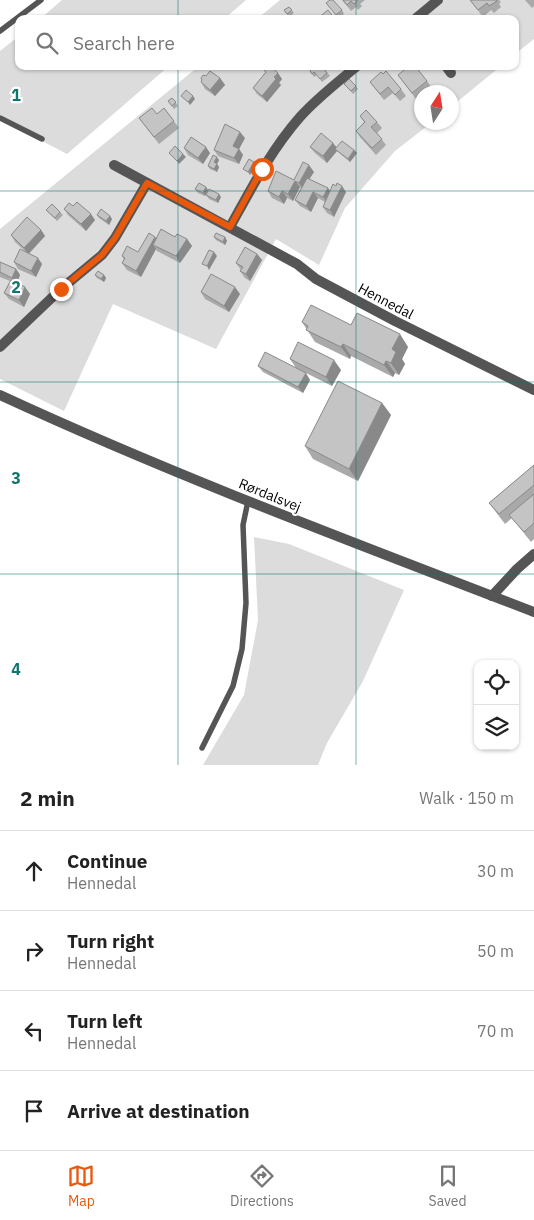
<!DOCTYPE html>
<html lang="en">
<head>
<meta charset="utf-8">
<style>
	:root { --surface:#fff; --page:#f6f6f6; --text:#222; --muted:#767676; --line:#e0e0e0; --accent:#ea580c }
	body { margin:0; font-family:"IBM Plex Sans",sans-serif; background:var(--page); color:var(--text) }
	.controls { position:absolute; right:15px; bottom:15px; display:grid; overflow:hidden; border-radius:10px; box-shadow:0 1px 4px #0004 }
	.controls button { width:45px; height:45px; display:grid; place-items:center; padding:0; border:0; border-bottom:1px solid var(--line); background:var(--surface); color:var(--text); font:25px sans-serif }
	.compass { position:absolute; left:414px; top:85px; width:45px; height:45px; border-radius:50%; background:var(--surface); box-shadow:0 1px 4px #0004; rotate:12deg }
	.stop { position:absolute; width:15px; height:15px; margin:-11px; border:4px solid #ea580c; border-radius:50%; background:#fff }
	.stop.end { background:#ea580c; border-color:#fff; box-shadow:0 1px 5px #0008 }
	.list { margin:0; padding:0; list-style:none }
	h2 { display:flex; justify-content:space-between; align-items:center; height:65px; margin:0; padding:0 20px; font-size:21px }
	h2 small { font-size:16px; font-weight:400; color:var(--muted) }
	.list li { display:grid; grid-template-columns:32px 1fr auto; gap:15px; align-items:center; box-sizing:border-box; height:80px; padding:0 20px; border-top:1px solid var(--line) }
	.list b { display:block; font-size:19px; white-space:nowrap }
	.list p { margin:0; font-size:16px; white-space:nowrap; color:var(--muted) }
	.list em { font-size:16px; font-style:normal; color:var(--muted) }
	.icon { flex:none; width:28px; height:28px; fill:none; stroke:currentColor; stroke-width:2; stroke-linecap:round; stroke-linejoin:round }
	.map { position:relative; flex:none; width:534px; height:765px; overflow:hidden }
	.search { position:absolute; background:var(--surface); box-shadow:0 1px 4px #0004; left:15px; right:15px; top:15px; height:55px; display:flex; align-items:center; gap:12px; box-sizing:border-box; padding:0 18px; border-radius:10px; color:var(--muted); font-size:19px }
	.sheet { height:385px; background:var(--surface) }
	nav { display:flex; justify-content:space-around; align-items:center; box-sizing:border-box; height:70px; border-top:1px solid var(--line); background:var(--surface); font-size:14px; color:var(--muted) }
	nav a { display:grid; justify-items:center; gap:2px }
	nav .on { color:var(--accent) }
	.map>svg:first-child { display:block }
	.green { fill:#dcdcdc }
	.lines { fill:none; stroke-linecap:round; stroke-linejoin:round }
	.service { stroke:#555; stroke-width:5.5 }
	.minor { stroke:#555; stroke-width:10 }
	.tertiary { stroke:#555; stroke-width:10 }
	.wall { fill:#a9a9a9 }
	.shaded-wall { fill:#898989 }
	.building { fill:#c4c4c4; stroke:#898989 }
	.route { stroke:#ea580c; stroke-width:6 }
	.grid { fill:none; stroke:#0f766e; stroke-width:1; stroke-opacity:0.55 }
	.labels { text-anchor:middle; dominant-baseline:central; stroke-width:4.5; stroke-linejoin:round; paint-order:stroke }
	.street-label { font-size:14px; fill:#000; stroke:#fff }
	.grid-label { font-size:16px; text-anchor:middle; font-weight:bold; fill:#0f766e; stroke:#fff; stroke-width:4.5; stroke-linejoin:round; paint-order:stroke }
</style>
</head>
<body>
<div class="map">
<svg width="534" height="765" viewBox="0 0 534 765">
	<rect width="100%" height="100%" fill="#fff"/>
	<!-- green -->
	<g class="green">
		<polygon points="62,0 246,0 224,19 40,19"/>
		<polygon points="280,0 534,0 534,39 515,54 515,19 257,19"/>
		<polygon points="19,36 19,66 169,66 67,154 0,119 0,51"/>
		<polygon points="199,66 501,66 452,106 452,92 422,92 422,122 431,123 395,151 345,208 319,265 276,239 216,349 113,304 64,411 0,379 0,229"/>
		<polygon points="254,537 289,544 404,590 363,681 327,743 318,765 203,765 244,695 258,620"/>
	</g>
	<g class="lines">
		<!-- service -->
		<g class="service">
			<polyline points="0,31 41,0"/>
			<polyline points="0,118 42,139"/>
			<polyline points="202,748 233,686 242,649 246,603 243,525 248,501"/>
		</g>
		<!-- minor -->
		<g class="minor">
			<polyline points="415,19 438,0"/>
			<polyline points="446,66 451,73"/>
			<polyline points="114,165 297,264 316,279 395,321 534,390"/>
			<path d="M230,227C251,189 271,150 300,117C317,98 338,82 357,66"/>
			<polyline points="0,347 61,289 102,255 115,238 147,183"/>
			<polyline points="492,596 517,569 534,554"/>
		</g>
		<!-- tertiary -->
		<path class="tertiary" d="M0,395C175,476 355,543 534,612"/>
	</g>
	<!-- wall -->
	<g class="wall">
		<polygon points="342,0 365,0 360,4 362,6 358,10 356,7 351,11"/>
		<polygon points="470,0 499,0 501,2 499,4 501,7 494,13 491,10 483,17"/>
		<polygon points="525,0 534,0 534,6 532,8"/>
		<polygon points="329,6 342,10 344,14 339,18"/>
		<polygon points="289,7 294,13 289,17 284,10"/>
		<polygon points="263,66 272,66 273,68 273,69 282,79 279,83 281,85 267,102 257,94 253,88 266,72 264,70 266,69"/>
		<polygon points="322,66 330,76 322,82 317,75 314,77 310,71"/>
		<polygon points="398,75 427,81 431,87 425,92 422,92 422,95 416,99"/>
		<polygon points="206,76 220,78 225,85 215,96 205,89 201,82 202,80 201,78"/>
		<polygon points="370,82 401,89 406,96 400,101 393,93 384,100"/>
		<polygon points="344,84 356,86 358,89 353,94"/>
		<polygon points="172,98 178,106 174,109 168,101"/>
		<polygon points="164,108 179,128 159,144 139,118 157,114"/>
		<polygon points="360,116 377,122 382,128 377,133 386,145 376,155 360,137 356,131 364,122"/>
		<polygon points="245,138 239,149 243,155 239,164 218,156 214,150"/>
		<polygon points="310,147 336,147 354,150 357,153 350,162 337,151 327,163 315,153"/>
		<polygon points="184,148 210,153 203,164 188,155"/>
		<polygon points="219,160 217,164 219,167 217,172 210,169 208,166"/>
		<polygon points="314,172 309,179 328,188 330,191 346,192 334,217 327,213 323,207 325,202 318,198 311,212 300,206 295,200 301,188 300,187 293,201 287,198 284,204 272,198 268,191"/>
		<polygon points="206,187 208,190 205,196 198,193 195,189"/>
		<polygon points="206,195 221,197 218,203 209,199"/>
		<polygon points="73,206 95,220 86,231 68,215 64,209"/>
		<polygon points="46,210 60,212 63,215 57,221"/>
		<polygon points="97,215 110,216 112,219 109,225 99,218"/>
		<polygon points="41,230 45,236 29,254 42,264 36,277 18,269 14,262 26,252 15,242 11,235"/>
		<polygon points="155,237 156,238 175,237 187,239 192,246 180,263 157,251 156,249 141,277 127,270 122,263 124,260 122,256 138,252"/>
		<polygon points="214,237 225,237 227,241 225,245 216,240"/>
		<polygon points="257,254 262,260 250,281 245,278 240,271 241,270 236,263"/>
		<polygon points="0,262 16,269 20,275 17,283 30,294 24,307 9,299 4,293 10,281 0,277"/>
		<polygon points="95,275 104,275 106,278 104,282 97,278"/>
		<polygon points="201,292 240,294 229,312 205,299"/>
		<polygon points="302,322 351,325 408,347 402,359 405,364 399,375 395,373 393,377 351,356 350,359 315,342"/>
		<polygon points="290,359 341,370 332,386 296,368"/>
		<polygon points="258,366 310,380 303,393 263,372"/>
		<polygon points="382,403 391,415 358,481 313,459 305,446"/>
		<polygon points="534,465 534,539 531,542 512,518 505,524 489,503"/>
	</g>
	<!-- shaded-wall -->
	<g class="shaded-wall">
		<polygon points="278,73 282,79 279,83 281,85 267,102 262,96"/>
		<polygon points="220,78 225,85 215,96 210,90"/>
		<polygon points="193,96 195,99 190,105 188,102"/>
		<polygon points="240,132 245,138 239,149 243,155 239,164 234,158 233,146"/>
		<polygon points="333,143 338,149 335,149 337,151 327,163 323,156"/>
		<polygon points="206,147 210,153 203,164 198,158"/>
		<polygon points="354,150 357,153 350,162 348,159"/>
		<polygon points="183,154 186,157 179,164 177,161"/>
		<polygon points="217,157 219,160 217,164 219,167 217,172 214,169 214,162"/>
		<polygon points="254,162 257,166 250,175 248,172"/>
		<polygon points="309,165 314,172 303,189 299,183"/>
		<polygon points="295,181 300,187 293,201 288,194"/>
		<polygon points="342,186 346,192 334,217 330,210"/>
		<polygon points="206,187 208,190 205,196 203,193"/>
		<polygon points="328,188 333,195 328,203 323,197"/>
		<polygon points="282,191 287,198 284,204 279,197"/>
		<polygon points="313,192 318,198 311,212 306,206"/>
		<polygon points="219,194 221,197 218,203 216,200"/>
		<polygon points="91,214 95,220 86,231 81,224"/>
		<polygon points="110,216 112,219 109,225 106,221"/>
		<polygon points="41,230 45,236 28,254 24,248"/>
		<polygon points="155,237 160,243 153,245 156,249 141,277 136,271"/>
		<polygon points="225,237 227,241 225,245 223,242"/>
		<polygon points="187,239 192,246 180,263 176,256"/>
		<polygon points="214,252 217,256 209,270 207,266"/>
		<polygon points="257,254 262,260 250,281 246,274"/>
		<polygon points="38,258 42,264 36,277 31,271"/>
		<polygon points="16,269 20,275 16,284 12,278"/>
		<polygon points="104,275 106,278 104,282 101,279"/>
		<polygon points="25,287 30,294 24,307 19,300"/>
		<polygon points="235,287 240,294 229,312 224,306"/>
		<polygon points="400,334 408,347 402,359 405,364 399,375 391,363 392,349"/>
		<polygon points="343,344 351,356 350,359 341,347"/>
		<polygon points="334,360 341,370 332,386 326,377"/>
		<polygon points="386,361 395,373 393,377 384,365"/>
		<polygon points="306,373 310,380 303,393 298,387"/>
		<polygon points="382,403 391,415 358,481 349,469"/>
	</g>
	<!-- building -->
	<g class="building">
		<polygon points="330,0 333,0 342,10 336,15 326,3"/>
		<polygon points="343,0 358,0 354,4 351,1 347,5"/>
		<polygon points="470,0 496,0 497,1 489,6 487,3 478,10"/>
		<polygon points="289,7 292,10 287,14 284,10"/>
		<polygon points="328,10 335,19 317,19"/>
		<polygon points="268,66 270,66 278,73 274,77 276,79 262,96 253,88 266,72 264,70"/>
		<polygon points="315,66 322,66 327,73 320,79 314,72 312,74 310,71"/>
		<polygon points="409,66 415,66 427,81 412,93 398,75"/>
		<polygon points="210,71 220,78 210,90 201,82 202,80 201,78 203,75 206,76"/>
		<polygon points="386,71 401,89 395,95 388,87 380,94 370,82 381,72 383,74"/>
		<polygon points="349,79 356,86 351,91 344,84"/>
		<polygon points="186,90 193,96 188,102 181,96"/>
		<polygon points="172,98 176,102 172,106 168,101"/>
		<polygon points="152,108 157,114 164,108 174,121 154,137 139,118"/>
		<polygon points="366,110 377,122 371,127 382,139 372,148 356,131 365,122 360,116"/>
		<polygon points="225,124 240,132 233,146 239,149 234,158 214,150"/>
		<polygon points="321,133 333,143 323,156 310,147"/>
		<polygon points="191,137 206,147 198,158 184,148"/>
		<polygon points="342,141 354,150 348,159 335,149"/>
		<polygon points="175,146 183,154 177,161 169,153"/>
		<polygon points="213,155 217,157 214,162 217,164 214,169 208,166"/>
		<polygon points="249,159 254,162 248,172 243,169"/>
		<polygon points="303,162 309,165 299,183 295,181 288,194 282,191 279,197 268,191 276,171 294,180"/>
		<polygon points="307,178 328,188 323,197 313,192 306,206 295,200"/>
		<polygon points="199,183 206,187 203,193 195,189"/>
		<polygon points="337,183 342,186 330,210 323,207 333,184 336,186"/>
		<polygon points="209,189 219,194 216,200 206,195"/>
		<polygon points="77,202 91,214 81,224 64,209 69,203 73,206"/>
		<polygon points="52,204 60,212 55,218 46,210"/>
		<polygon points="101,209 110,216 106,221 97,215"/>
		<polygon points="27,217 41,230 24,248 11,235"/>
		<polygon points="161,229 175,237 177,234 187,239 176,256 153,245"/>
		<polygon points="149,233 155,237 136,271 122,263 125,258 122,256 127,246 138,252"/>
		<polygon points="216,233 225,237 223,242 214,237"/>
		<polygon points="245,247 257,254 246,274 240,271 243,267 236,263"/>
		<polygon points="20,249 38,258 31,271 14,262"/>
		<polygon points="209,250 214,252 207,266 202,264"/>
		<polygon points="0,262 16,269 12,278 0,272"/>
		<polygon points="98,271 104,275 101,279 95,275"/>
		<polygon points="211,274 235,287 224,306 201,292"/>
		<polygon points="11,280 25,287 19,300 4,293"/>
		<polygon points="311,305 351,325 357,313 400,334 392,349 396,352 391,363 386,361 384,365 343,344 341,347 306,330 308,326 302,322"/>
		<polygon points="298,342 334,360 326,377 290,359"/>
		<polygon points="265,352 306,373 298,387 258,366"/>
		<polygon points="338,381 382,403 349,469 305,446"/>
		<polygon points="534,465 534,485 499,514 489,503"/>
		<polygon points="534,494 534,523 524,532 509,515"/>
	</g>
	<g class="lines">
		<!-- route -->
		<polyline class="route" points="61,289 102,255 115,238 147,183 230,227 262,169"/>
	</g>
	<!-- grid -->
	<path class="grid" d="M178,0V19M356,0V19M178,66V765M356,66V765M0,191H534M0,382H534M0,574H534"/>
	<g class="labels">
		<!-- street labels -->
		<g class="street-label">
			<text transform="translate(386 301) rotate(28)">Hennedal</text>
			<text transform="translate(270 495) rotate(22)">Rørdalsvej</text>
		</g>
	</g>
	<g class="grid-label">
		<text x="16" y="101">1</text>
		<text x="16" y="293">2</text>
		<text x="16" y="484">3</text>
		<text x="16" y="675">4</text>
	</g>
</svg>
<div class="controls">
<button><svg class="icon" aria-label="locate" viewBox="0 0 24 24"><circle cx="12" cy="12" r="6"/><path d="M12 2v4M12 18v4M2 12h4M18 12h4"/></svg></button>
<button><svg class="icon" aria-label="layers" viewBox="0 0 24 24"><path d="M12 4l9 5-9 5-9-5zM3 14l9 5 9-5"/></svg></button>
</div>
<svg class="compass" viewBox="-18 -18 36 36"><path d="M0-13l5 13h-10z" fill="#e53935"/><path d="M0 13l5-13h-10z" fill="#767676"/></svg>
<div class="stop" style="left:262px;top:169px"></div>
<div class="stop end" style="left:61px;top:289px"></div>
<div class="search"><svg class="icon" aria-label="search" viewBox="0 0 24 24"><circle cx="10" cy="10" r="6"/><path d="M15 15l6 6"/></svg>Search here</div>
</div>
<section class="sheet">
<h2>2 min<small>Walk · 150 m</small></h2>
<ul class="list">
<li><svg class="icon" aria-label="ahead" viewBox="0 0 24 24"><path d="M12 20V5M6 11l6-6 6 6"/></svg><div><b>Continue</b><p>Hennedal</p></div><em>30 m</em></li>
<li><svg class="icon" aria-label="right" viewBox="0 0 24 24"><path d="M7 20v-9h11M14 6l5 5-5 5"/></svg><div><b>Turn right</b><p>Hennedal</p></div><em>50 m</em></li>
<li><svg class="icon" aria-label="left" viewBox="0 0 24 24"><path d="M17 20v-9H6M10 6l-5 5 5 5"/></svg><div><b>Turn left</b><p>Hennedal</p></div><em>70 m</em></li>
<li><svg class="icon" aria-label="arrive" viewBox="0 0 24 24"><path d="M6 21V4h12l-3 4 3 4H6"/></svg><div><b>Arrive at destination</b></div></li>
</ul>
</section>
<nav>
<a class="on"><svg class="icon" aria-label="map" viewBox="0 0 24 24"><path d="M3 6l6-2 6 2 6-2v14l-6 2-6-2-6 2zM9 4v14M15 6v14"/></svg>Map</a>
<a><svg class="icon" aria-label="directions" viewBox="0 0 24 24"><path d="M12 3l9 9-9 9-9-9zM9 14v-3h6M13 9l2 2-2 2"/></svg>Directions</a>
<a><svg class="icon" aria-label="saved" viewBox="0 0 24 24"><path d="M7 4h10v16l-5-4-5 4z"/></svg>Saved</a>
</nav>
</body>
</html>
